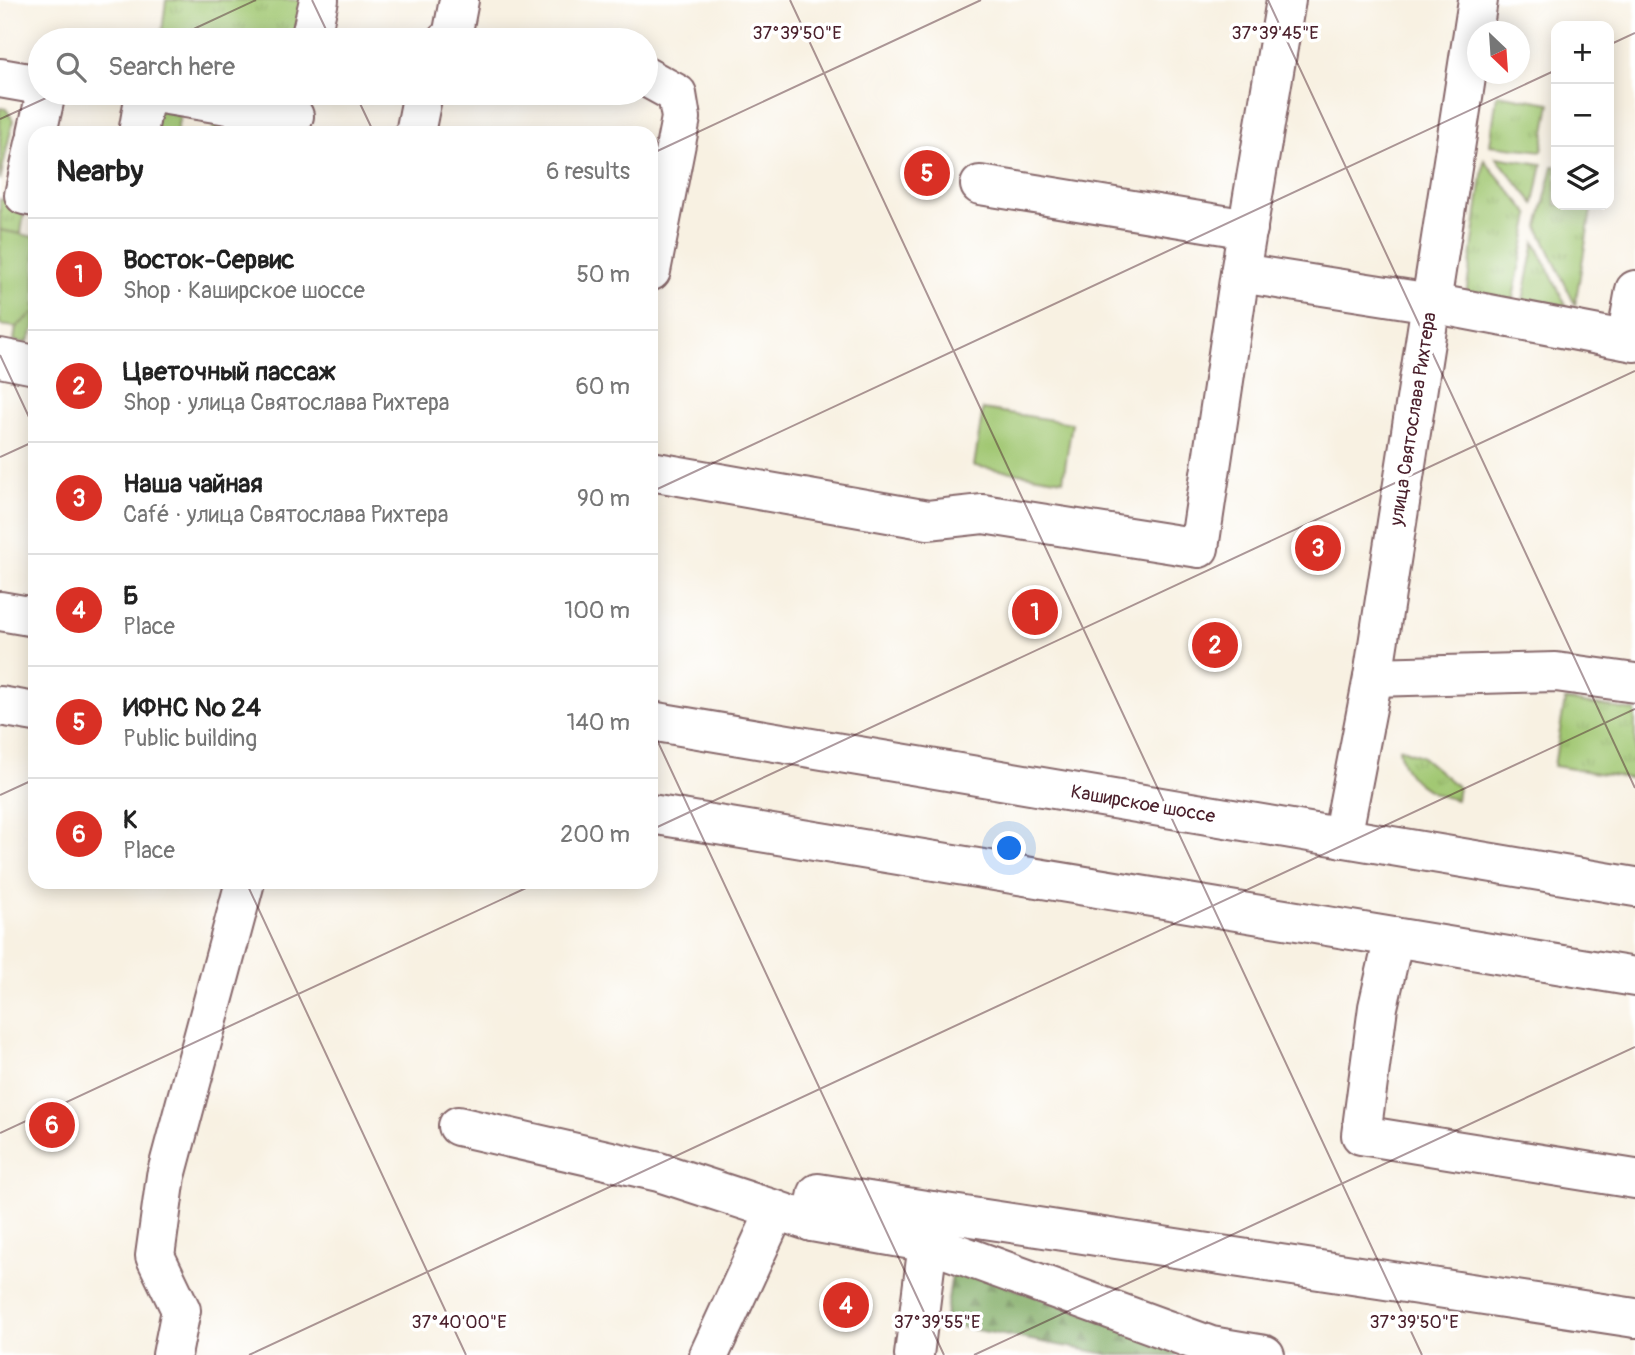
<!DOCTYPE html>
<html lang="en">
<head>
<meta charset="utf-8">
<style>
	:root { --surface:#fff; --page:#f6f6f6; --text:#222; --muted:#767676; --line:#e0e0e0; --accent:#d93025 }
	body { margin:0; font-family:Pangolin,sans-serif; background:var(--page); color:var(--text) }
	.controls { position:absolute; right:21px; top:21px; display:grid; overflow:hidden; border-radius:14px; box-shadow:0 4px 18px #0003 }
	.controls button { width:63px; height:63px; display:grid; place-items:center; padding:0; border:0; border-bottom:2px solid var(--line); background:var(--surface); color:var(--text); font:35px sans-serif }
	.compass { position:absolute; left:1467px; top:21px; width:63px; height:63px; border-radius:50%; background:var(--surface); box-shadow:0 4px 18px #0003; rotate:155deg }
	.you { position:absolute; left:1010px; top:849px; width:24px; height:24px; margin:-18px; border:5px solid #fff; border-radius:50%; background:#1a73e8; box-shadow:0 0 0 10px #1a73e833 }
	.badge { display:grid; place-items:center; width:46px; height:46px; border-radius:50%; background:var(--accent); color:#fff; font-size:23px; font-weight:700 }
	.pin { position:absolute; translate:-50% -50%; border:4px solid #fff; box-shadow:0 2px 7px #0006 }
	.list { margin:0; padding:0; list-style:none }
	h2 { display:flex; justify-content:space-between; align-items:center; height:91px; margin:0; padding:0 28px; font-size:30px }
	h2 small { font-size:23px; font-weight:400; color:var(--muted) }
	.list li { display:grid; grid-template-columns:46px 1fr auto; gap:21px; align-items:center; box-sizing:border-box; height:112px; padding:0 28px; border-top:2px solid var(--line) }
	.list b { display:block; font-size:26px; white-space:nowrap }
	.list p { margin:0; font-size:23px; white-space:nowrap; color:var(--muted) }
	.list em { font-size:23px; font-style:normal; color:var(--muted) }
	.icon { flex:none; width:38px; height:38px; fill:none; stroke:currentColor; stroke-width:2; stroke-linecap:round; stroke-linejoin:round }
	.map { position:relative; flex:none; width:1635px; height:1355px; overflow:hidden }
	.search { position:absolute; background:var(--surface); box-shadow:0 4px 18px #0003; left:28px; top:28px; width:630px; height:77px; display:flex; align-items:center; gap:18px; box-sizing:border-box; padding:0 24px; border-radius:38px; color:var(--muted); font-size:26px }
	.panel { position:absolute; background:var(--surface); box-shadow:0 4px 18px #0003; left:28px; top:126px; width:630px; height:763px; border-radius:21px }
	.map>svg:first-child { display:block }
	.grass { fill:url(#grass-tufts); stroke:#76744f; stroke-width:2 }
	.forest { fill:url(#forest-firs); stroke:#666648; stroke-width:2 }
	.park { fill:#a2c873; stroke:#76744f; stroke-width:2 }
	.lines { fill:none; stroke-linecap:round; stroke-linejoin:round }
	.minor-casing { stroke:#87686b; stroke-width:42 }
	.major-casing { stroke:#87686b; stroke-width:42 }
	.minor { stroke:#fff; stroke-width:38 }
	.major { stroke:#fff; stroke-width:38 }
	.ticks { fill:none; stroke:#4a1f2b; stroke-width:2; stroke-opacity:0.45 }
	.labels { text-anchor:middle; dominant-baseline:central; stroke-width:7; stroke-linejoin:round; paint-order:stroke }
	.street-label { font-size:19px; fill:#4a1f2b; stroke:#fff }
	.ticks-label { font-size:18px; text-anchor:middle; fill:#4a1f2b; stroke:#fff; stroke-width:7; stroke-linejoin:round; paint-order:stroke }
</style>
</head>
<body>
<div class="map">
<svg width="1635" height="1355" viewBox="0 0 1635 1355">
	<defs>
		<pattern id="grass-tufts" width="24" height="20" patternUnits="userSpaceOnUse" patternTransform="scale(1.75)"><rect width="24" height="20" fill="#a2c873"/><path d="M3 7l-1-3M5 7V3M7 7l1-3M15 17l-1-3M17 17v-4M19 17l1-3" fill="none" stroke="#8dab64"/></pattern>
		<pattern id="forest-firs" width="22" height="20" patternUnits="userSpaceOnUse" patternTransform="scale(1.75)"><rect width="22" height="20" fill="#81ac65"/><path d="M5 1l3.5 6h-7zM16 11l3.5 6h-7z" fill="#6c8b53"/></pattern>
	</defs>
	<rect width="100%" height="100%" fill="#fff"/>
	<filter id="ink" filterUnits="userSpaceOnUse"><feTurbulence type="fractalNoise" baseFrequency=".0143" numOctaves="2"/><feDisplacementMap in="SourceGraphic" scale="14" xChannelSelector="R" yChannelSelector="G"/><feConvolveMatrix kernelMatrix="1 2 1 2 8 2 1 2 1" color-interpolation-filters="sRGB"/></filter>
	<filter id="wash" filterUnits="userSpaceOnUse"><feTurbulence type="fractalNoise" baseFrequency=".00686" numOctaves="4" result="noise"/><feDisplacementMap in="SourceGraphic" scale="28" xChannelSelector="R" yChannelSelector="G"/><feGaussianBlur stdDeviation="1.57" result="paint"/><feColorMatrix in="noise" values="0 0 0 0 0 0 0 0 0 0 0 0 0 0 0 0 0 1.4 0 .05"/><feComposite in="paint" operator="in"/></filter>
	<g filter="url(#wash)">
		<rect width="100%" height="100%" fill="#f8f1e2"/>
		<!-- grass -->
		<g class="grass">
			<polygon points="166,0 311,0 303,40 161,40"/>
			<polygon points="1497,94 1550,103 1542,151 1490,145"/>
			<polygon points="156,104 182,107 176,133 151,133"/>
			<polygon points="0,108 6,109 13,120 0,181"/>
			<polygon points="216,122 286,133 212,133"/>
			<polygon points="1496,157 1542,164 1534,204"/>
			<polygon points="1484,160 1530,215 1512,303 1466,296"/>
			<polygon points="1553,166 1556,166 1556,205 1592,205 1575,305 1538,227"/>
			<polygon points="0,199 25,205 21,234 0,230"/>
			<polygon points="1535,242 1570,314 1522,306"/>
			<polygon points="35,312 35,327 27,343 14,341 16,327"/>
			<polygon points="1565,700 1635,711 1635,779 1554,766"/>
			<path d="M1399,748L1421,756L1458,787L1456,800C1428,794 1402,779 1399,748Z"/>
		</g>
		<!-- forest -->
		<polygon class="forest" points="953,1268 1179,1345 1176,1355 1112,1355 944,1324"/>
		<!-- park -->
		<g class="park">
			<polygon points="0,230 35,237 35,312 16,327 0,325"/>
			<polygon points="983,409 1072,423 1063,480 974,466"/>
		</g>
	</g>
	<g filter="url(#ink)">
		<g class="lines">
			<defs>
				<g id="minor">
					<polyline points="310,40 319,0"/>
					<polyline points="447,40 452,37 459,0"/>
					<polyline points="646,77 677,94 681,118 651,271"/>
					<polyline points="0,78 40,85"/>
					<polyline points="155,93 294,116"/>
					<polyline points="37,133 46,93"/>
					<polyline points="138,133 145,93"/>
					<polyline points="415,133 423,93"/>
					<polyline points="35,143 24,195 35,197"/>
					<polyline points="980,185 1248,229"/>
					<polyline points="1240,273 1431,303 1635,342"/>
					<polyline points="1626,340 1635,290"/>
					<polyline points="0,358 35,365"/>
					<polyline points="651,471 928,520 983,514 1199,548 1240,273 1286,0"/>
					<polyline points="1373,677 1556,672 1635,683"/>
					<polyline points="1342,838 1373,677 1478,0"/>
					<polyline points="1394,937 1378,1007 1361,1135 1635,1179"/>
					<polyline points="458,1126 659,1172 812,1222 929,1243 1211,1346 1265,1355"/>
					<polyline points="932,1211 1635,1318"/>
					<polyline points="812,1222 818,1193 932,1211 914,1355"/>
					<polyline points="172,1355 181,1310 155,1256 166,1176 245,882"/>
					<polyline points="709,1355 776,1210"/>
				</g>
				<g id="major">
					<polyline points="0,611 35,617"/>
					<polyline points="0,706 35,712"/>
					<polyline points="651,721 1635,887"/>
					<polyline points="651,814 1635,977"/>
				</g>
			</defs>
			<!-- minor casing -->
			<use href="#minor" class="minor-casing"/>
			<!-- major casing -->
			<use href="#major" class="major-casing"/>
			<!-- minor -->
			<use href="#minor" class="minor"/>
			<!-- major -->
			<use href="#major" class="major"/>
		</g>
	</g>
	<!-- ticks -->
	<path class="ticks" d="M312,0L331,40M790,0L1422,1355M1268,0L1635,788M170,40L256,0M1609,45L1635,33M355,93L374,133M0,119L57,93M651,154L981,0M0,355L35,430M0,457L35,441M651,492L1556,70M651,727L944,1355M0,795L35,779M651,830L1635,371M246,882L466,1355M0,1133L539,882M249,1355L1635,709M974,1355L1635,1047"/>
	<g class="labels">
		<!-- street labels -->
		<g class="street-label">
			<text transform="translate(1413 419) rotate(-81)">улица Святослава Рихтера</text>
			<text transform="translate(1143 804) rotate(10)">Каширское шоссе</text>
		</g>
	</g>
	<g class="ticks-label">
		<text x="797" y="39">37°39'50"E</text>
		<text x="1275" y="39">37°39'45"E</text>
		<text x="459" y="1328">37°40'00"E</text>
		<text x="937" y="1328">37°39'55"E</text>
		<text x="1414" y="1328">37°39'50"E</text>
	</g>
</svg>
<div class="controls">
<button>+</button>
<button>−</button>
<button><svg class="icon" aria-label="layers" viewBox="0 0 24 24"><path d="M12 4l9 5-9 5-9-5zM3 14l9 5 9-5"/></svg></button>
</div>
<svg class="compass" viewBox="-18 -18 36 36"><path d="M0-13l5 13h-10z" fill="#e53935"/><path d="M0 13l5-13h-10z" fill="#767676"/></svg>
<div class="you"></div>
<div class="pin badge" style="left:1035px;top:612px">1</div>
<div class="pin badge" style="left:1215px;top:645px">2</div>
<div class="pin badge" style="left:1318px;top:548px">3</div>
<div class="pin badge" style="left:846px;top:1305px">4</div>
<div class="pin badge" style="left:927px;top:173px">5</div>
<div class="pin badge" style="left:52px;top:1125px">6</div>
<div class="search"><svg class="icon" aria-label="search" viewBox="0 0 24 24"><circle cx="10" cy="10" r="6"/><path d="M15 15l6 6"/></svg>Search here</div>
<section class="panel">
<h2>Nearby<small>6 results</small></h2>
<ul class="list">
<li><span class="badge">1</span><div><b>Восток-Сервис</b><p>Shop · Каширское шоссе</p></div><em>50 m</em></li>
<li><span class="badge">2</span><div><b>Цветочный пассаж</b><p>Shop · улица Святослава Рихтера</p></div><em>60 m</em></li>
<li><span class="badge">3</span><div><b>Наша чайная</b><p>Café · улица Святослава Рихтера</p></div><em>90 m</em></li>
<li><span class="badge">4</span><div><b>Б</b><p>Place</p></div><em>100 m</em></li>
<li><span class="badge">5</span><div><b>ИФНС № 24</b><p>Public building</p></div><em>140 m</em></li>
<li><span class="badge">6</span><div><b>К</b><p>Place</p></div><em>200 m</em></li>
</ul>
</section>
</div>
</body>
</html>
